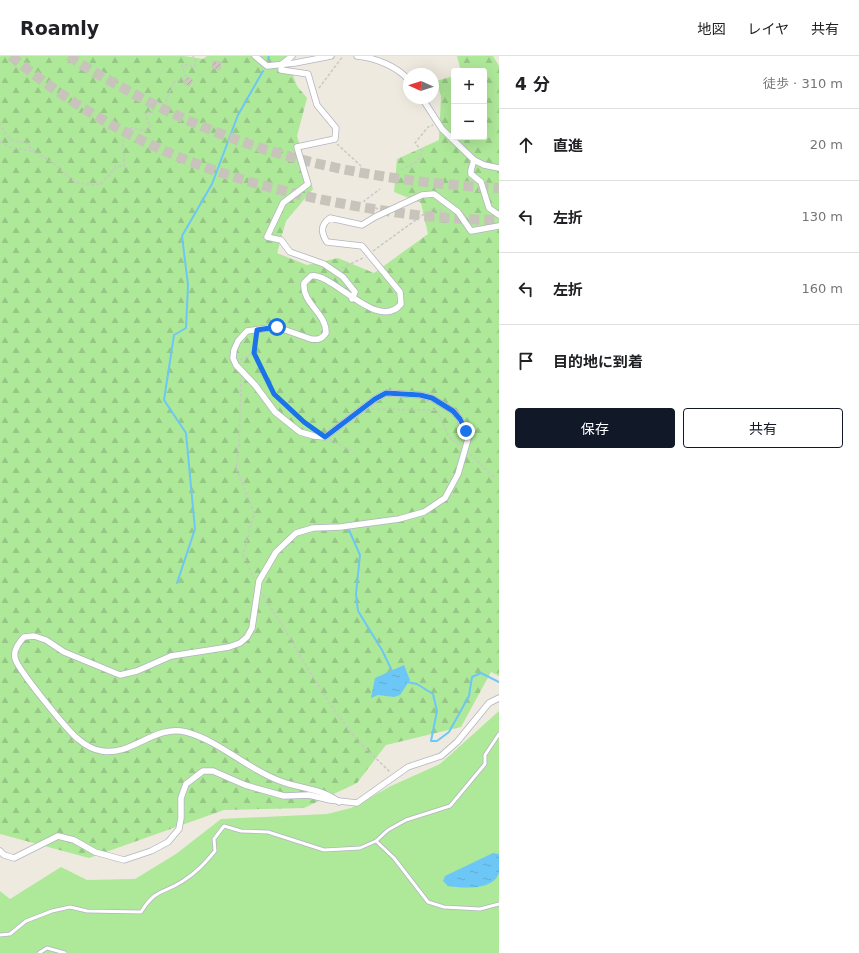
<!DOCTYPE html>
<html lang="ja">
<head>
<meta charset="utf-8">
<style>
	:root { --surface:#fff; --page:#f2f2f2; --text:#202124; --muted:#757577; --line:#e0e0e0; --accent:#111827 }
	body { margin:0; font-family:"DejaVu Sans","Noto Sans JP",sans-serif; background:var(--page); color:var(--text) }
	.controls { position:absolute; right:12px; top:12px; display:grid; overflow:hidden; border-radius:4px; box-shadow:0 4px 16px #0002 }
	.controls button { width:36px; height:36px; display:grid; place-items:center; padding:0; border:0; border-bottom:1px solid var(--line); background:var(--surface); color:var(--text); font:20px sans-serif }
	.compass { position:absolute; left:403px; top:12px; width:36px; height:36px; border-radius:50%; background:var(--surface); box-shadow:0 4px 16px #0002; rotate:273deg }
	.stop { position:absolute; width:12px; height:12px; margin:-9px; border:3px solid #1a73e8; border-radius:50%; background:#fff }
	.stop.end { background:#1a73e8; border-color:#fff; box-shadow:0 1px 4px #0008 }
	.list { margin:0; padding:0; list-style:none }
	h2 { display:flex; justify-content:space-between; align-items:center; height:52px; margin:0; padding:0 16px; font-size:17px }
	h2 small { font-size:13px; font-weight:400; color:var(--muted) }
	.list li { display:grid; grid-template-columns:26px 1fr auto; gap:12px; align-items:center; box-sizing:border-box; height:72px; padding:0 16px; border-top:1px solid var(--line) }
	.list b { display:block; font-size:15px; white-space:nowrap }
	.list em { font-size:13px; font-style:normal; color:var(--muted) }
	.actions { display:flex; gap:8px; padding:12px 16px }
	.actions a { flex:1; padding:9px 0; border:1px solid var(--accent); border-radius:4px; text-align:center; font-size:14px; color:var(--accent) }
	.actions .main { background:var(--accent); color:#fff }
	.icon { flex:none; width:22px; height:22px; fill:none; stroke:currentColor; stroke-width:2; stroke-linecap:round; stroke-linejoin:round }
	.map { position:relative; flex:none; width:499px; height:897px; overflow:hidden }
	header { display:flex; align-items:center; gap:24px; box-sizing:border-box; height:56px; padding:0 20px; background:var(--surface); border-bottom:1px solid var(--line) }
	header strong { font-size:19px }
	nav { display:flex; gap:22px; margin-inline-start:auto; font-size:14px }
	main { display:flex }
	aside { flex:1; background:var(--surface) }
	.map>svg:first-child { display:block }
	.grass { fill:#aee899 }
	.forest { fill:url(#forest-firs) }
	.water { fill:url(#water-ripples) }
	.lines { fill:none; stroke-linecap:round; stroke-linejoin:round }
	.stream { stroke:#6dc7f6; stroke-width:2 }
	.building { fill:url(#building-hatch); stroke:#cbc6b8 }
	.highway-tunnel { stroke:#c8c4bb; stroke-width:10; stroke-dasharray:10 5; stroke-linecap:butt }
	.lane-casing { stroke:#b3b4c1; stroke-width:4.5 }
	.street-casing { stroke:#b3b4c1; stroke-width:7 }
	.path { stroke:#c8c8c8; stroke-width:1.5; stroke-dasharray:3 2; stroke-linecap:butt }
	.lane { stroke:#fff; stroke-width:3 }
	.street { stroke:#fff; stroke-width:5.5 }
	.route { stroke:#1a73e8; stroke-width:5 }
</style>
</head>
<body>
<header>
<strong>Roamly</strong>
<nav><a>地図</a><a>レイヤ</a><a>共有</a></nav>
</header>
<main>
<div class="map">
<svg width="499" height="897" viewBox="0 0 499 897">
	<defs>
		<pattern id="forest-firs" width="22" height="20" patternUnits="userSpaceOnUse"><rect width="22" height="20" fill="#aee899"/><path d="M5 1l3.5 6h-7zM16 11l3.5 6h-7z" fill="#96c784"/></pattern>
		<pattern id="water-ripples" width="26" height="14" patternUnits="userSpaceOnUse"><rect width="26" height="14" fill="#6dc7f6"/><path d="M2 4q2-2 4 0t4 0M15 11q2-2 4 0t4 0" fill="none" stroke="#5fabd3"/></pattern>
		<pattern id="building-hatch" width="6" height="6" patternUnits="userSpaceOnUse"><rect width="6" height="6" fill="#cbc6be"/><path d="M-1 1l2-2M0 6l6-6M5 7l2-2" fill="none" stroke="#afaaa4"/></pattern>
	</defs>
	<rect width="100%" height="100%" fill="#efeadf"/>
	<!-- grass -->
	<polygon class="grass" points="499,655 499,897 0,897 0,835 10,843 61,811 87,824 135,823 176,798 221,763 327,758 351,752 391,730 440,708"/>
	<!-- forest -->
	<polygon class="forest" points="0,0 184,0 203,3 207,0 286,0 297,30 307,42 297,80 313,133 286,165 277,197 307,209 338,202 374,217 428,178 421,147 394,136 397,103 439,84 441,40 436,25 454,20 454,81 484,81 484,15 461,15 457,0 493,0 499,10 499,620 491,616 461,671 386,689 357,727 304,752 224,754 89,802 0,778"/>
	<!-- water -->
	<g class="water">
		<polygon points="404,609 410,624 400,639 394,641 378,639 371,642 375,622"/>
		<path d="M493,797L499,798C499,804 499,811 499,817C493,835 462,832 448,830L443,825L445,820Z"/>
	</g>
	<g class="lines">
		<!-- stream -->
		<g class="stream">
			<polyline points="268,3 269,0"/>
			<polyline points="349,474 360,499 356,538 358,555 382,594 393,617"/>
			<polyline points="177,527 195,473 186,377 164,344 174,279 186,272 188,229 182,180 212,128 238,59 263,15"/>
			<polyline points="407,626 417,628 433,638 437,655 431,685 437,685 449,676 469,640 472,621 481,617 499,626"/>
		</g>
	</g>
	<!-- building -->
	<g class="building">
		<polygon points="213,5 221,6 220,14 212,12"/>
		<polygon points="188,21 193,24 189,30 183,27"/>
	</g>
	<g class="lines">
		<!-- highway-tunnel -->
		<g class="highway-tunnel">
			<path d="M11,0C110,82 214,123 339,147C392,157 445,164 499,164"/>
			<path d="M69,0C89,14 112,26 134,38C251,101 367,125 499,132"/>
		</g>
		<defs>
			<g id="lane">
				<polyline points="376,785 388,774 406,764 450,750 485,708 485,699 499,678"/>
				<path d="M0,879L10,878L26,865L52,855L70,851L87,855L141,856C156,832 163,838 183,825C197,816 205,807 215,795L214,783L224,770L241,775L268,776L324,794L360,792L376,785L394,802L428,846L444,851L480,853L499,848"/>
				<polyline points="39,897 47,892 65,897"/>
			</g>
			<g id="street">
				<polyline points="255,0 267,10 295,7 331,0"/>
				<polyline points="292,0 282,8 281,14 308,18 317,49 336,72 335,83 297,91 308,128 283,147 267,181 281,184 290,196 324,208 343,221 355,236 352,243"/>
				<path d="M357,0C376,2 396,10 409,24"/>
				<polyline points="422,42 442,73 474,104 484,109 499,112"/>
				<polyline points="474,104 471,114 471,118 481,126 489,152 499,159"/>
				<path d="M339,746C322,732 300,733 280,725C247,713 220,685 186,676C155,668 132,700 102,695C94,694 85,689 78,683C68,675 17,613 15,602C13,594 19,587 24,581L34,580L46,584L64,596L120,619L137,615L171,600L229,591L240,587L247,581L252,572L259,525L276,496L296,477L313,472L340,471L399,463L424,456L445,442L458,418L468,383L460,363L453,355L432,342L420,339L386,337L375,343L325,381L314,380L300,376L275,356L255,329L236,309L233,302L234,294L238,285L247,275L277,271L311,283C318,284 322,283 326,277C326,256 302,248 304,227L311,220C333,216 378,277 401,248L400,236L362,190L327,186C321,177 320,169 330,162L362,169L375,161L422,139L434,138L458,156L471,175L499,170"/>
				<polyline points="0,795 4,799 14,802 58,780 74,784 95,796 124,804 151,795 168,786 179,773 181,762 181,742 186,728 203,715 213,715 245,729 284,740 309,739 330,744 357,747 408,711 441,700 457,686 489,647 499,642"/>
			</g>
		</defs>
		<!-- lane casing -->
		<use href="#lane" class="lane-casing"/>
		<!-- street casing -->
		<use href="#street" class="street-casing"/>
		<!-- path -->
		<g class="path">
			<polyline points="319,32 343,0"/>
			<path d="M0,67L4,76L11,84L26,87L35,96L52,106L75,126L91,129L101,128L116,111L124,110C125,92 118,85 131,72L147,75L150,71L145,57L146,56L153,57L150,49L151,44L162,48L166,45L174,26L186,21L182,10L184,8L194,11L196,7L193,0"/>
			<polyline points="0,86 9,91 35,96"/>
			<polyline points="337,88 361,110"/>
			<polyline points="401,114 418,105 422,95 415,87 428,71 433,69"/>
			<polyline points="378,153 367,148 364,145 380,133"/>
			<polyline points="373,195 431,153 446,155"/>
			<polyline points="342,212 363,202"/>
			<polyline points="256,279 254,297 274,338 315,374"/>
			<polyline points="240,304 254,297"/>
			<polyline points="241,323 239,390 236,412 254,457 243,499 254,522"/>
			<polyline points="372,353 437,354 449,381 459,389"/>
			<polyline points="330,384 353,396"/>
			<polyline points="470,398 495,422"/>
			<path d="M263,539C293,585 319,636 353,679C364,692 378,704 390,716"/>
		</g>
		<!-- lane -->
		<use href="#lane" class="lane"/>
		<!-- street -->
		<use href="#street" class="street"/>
	</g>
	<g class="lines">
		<!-- route -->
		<polyline class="route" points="277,271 257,274 254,297 274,338 304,366 325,381 375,343 386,337 420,339 432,342 453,355 460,363 466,375"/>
	</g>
</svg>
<div class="controls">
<button>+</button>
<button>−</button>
</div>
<svg class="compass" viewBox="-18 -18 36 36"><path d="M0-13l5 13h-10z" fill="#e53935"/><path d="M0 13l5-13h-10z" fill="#757577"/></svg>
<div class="stop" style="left:277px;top:271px"></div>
<div class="stop end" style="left:466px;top:375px"></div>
</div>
<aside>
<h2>4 分<small>徒歩 · 310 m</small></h2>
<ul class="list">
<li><svg class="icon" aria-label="ahead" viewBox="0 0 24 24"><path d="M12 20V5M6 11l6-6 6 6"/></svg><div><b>直進</b></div><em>20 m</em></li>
<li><svg class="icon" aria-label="left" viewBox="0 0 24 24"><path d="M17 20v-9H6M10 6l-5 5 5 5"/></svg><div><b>左折</b></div><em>130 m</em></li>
<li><svg class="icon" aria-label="left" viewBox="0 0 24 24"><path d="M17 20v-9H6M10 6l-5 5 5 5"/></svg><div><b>左折</b></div><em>160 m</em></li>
<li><svg class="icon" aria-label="arrive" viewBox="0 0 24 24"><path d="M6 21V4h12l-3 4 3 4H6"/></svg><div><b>目的地に到着</b></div></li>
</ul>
<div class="actions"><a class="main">保存</a><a>共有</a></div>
</aside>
</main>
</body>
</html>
